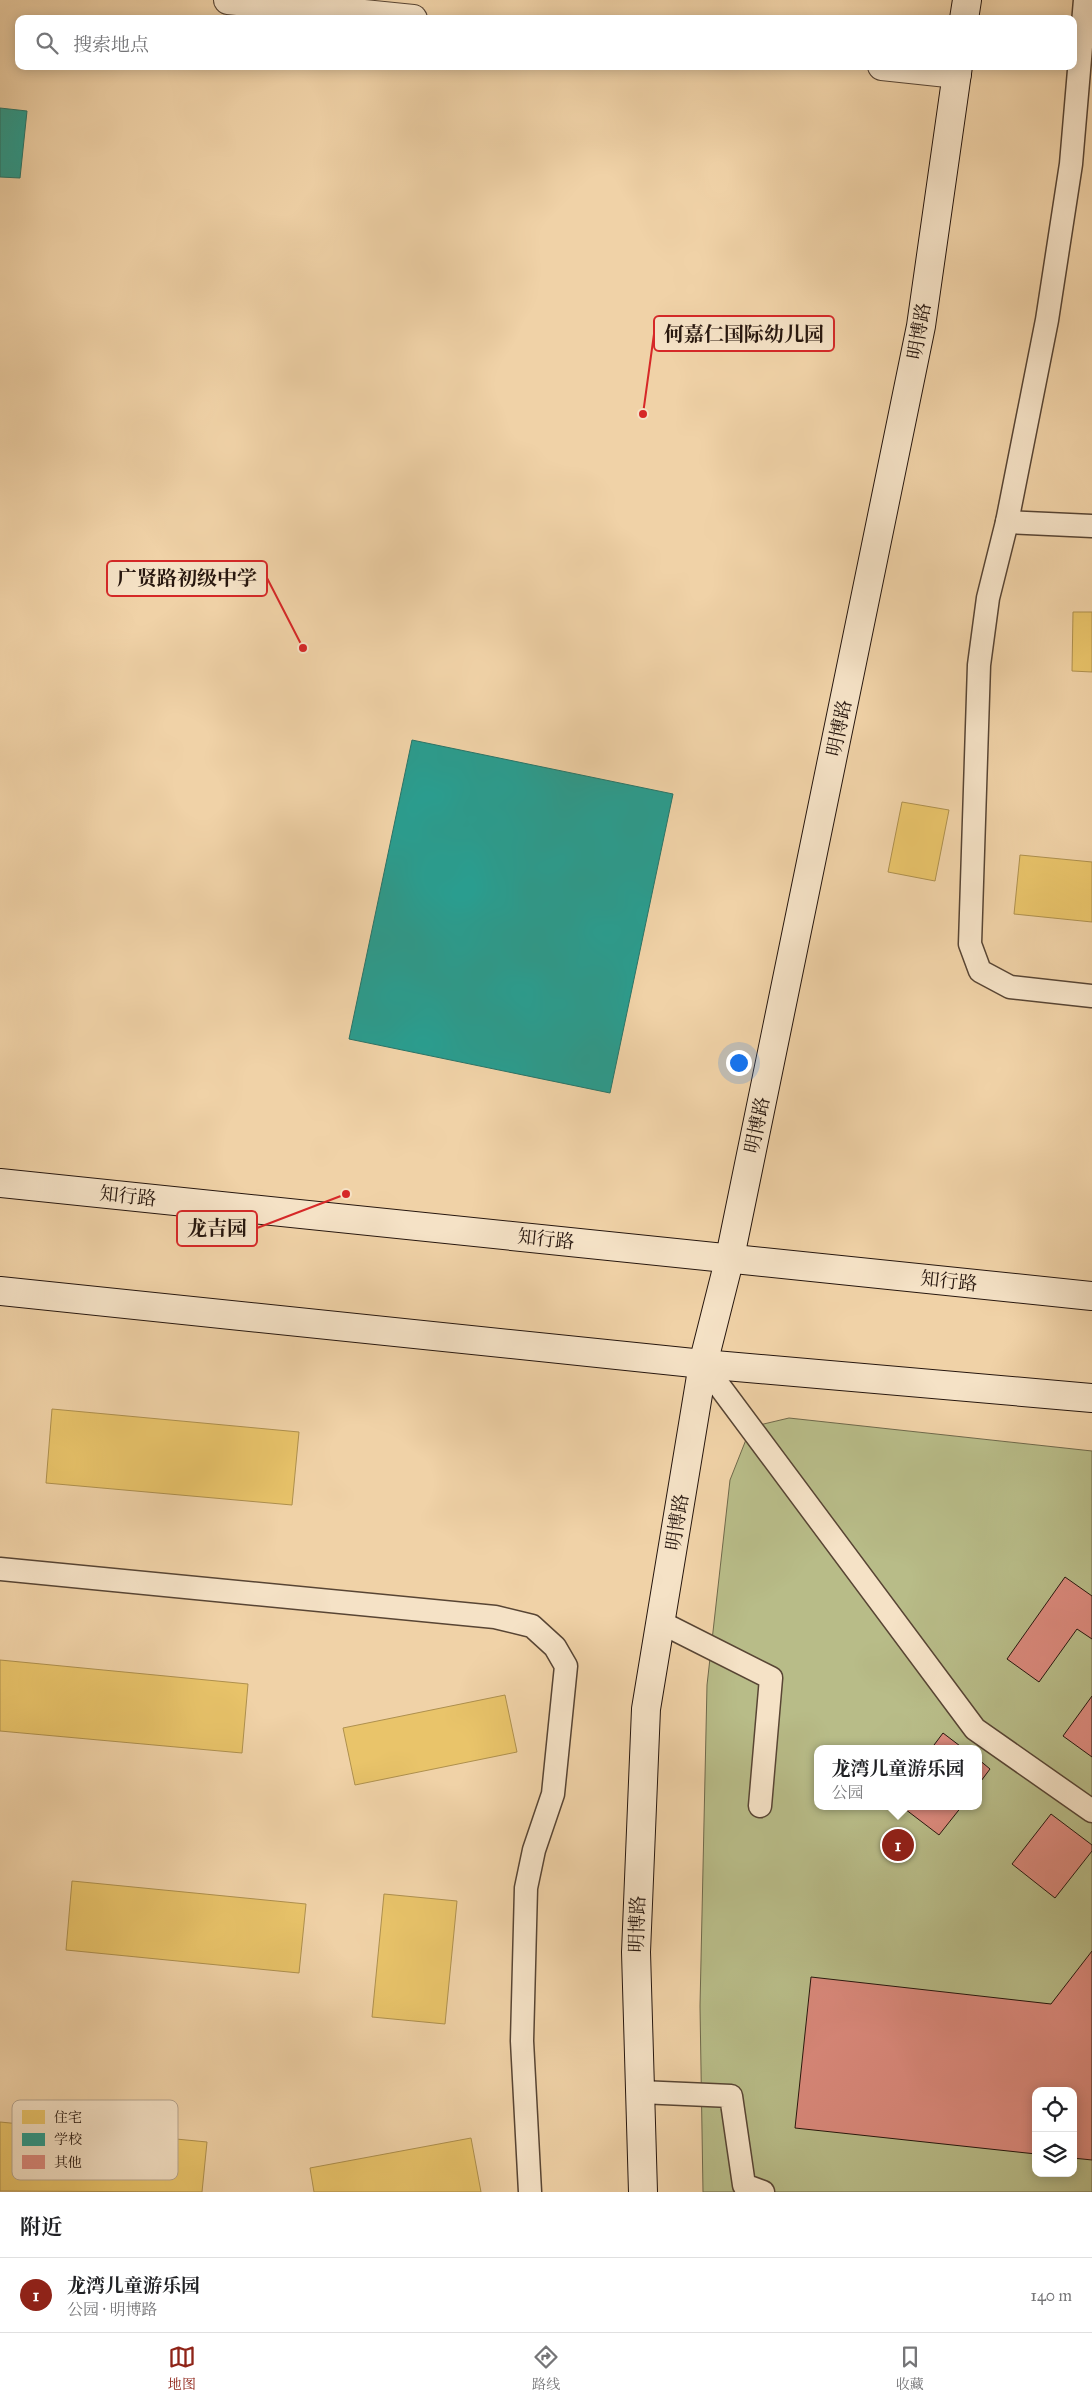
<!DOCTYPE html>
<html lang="zh">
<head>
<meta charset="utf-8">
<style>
	:root { --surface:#fff; --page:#f2f2f2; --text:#202124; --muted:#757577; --line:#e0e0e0; --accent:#8f2418 }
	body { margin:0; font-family:"IM FELL Great Primer","Noto Serif SC",serif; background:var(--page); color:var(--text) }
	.controls { position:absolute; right:15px; bottom:15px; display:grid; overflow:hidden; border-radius:10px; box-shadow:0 2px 12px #0003 }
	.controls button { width:45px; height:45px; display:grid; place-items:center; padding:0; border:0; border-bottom:1px solid var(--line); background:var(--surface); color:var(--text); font:25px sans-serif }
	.you { position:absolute; left:738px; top:1062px; width:18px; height:18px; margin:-12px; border:4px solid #fff; border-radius:50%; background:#1a73e8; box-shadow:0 0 0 8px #1a73e833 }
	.badge { display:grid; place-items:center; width:32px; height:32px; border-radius:50%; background:var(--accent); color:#fff; font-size:16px; font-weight:700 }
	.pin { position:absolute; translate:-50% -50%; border:2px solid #fff; box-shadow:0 1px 5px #0006 }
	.popup { position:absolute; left:814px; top:1745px; width:168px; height:65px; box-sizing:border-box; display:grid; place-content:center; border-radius:10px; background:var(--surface); filter:drop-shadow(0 1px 4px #0005); font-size:16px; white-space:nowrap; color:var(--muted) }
	.popup b { font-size:19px; color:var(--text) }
	.popup::after { content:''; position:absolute; left:50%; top:100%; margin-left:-10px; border:10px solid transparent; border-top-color:var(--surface) }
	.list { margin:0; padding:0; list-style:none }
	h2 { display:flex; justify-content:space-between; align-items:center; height:65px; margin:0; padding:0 20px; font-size:21px }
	h2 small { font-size:16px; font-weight:400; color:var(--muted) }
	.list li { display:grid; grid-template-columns:32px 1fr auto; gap:15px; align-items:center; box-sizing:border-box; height:75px; padding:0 20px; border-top:1px solid var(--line) }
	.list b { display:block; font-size:19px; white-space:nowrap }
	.list p { margin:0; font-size:16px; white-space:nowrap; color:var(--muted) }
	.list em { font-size:16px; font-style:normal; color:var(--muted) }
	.icon { flex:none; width:28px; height:28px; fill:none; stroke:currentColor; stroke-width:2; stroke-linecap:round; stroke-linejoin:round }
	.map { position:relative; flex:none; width:1092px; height:2192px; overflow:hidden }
	.search { position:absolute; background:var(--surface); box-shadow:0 2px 12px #0003; left:15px; right:15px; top:15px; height:55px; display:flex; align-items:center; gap:12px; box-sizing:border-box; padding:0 18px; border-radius:10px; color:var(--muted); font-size:19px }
	.sheet { height:140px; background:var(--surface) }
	nav { display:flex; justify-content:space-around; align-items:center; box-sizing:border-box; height:70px; border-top:1px solid var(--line); background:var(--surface); font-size:14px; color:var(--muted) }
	nav a { display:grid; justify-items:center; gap:2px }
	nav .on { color:var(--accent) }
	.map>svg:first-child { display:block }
	.green { fill:#b8bc88; stroke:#6f694b; fill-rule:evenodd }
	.homes { fill:#e9c46a; stroke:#ae904e }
	.schools { fill:#2a9d8f; stroke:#297468 }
	.building { fill:#db8a7d; stroke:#26160e }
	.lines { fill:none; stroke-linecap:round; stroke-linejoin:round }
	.lane-casing { stroke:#584534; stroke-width:25 }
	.street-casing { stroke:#584534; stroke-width:30 }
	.secondary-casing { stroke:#26160e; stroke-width:30 }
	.lane { stroke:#f5e2c6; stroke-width:22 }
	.street { stroke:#f5e2c6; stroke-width:28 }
	.secondary { stroke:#f5e2c6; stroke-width:28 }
	.labels { text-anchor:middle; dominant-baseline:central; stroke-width:5; stroke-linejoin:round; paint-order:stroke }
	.street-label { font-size:19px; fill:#26160e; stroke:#f5e2c6 }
	.key { fill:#f5e2c6; stroke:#b7a58f; stroke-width:1 }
	.key-label { font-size:14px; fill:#26160e }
	.leader { fill:none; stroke:#d62828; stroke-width:2 }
	.callout-dot { fill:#d62828; stroke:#f5e2c6; stroke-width:2 }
	.callout { fill:#f5e2c6; stroke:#d62828; stroke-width:2 }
	.callout-label { font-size:20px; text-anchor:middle; font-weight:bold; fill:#26160e }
</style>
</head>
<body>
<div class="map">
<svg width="1092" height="2192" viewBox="0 0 1092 2192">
	<rect width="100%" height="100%" fill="#f0d2a7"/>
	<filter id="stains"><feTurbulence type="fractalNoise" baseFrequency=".004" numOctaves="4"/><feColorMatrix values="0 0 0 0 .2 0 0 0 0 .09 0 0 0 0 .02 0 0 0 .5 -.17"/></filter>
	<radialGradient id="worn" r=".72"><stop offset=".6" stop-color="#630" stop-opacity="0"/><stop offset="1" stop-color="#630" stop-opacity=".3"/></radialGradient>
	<!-- green -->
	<path class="green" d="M789,1418L1092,1451V2192H703L700,2006L707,1685L730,1480L751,1427ZM818,1749H978V1806H818ZM1036,2091H1073V2173H1036Z"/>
	<!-- homes -->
	<g class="homes">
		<polygon points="1073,612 1092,612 1092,672 1072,671"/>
		<polygon points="902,802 949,810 935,881 888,872"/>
		<polygon points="1020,855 1092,862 1092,922 1014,914"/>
		<polygon points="52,1409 299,1432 292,1505 46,1483"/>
		<polygon points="0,1660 248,1684 242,1753 0,1731"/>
		<polygon points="505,1695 517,1752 355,1785 343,1728"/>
		<polygon points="72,1881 306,1904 299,1973 66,1950"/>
		<polygon points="384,1894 457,1901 445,2024 372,2017"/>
		<polygon points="0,2122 207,2142 202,2192 0,2191"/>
		<polygon points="471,2138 481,2192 314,2192 310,2168"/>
	</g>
	<!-- schools -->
	<g class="schools">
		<polygon points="0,108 27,111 20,178 0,177"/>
		<polygon points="412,740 673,794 610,1093 349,1039"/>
	</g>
	<!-- building -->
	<g class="building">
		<polygon points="1065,1577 1092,1596 1092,1639 1077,1629 1039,1682 1007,1659"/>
		<polygon points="1092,1696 1092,1757 1063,1736"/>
		<polygon points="943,1733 964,1749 931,1749"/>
		<polygon points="978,1759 990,1769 978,1785"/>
		<polygon points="901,1806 962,1806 939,1835"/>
		<polygon points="1051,1814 1092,1845 1092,1851 1055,1898 1012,1864"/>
		<polygon points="1092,1951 1092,2160 1073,2158 1073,2091 1036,2091 1036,2154 795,2128 811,1977 1051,2004"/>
	</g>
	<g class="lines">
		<defs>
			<g id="lane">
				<polyline points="1085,0 1071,164 1047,320 1007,522 988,598 979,665 970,944 980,971 1010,987 1092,996"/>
				<polyline points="1007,522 1092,526"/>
				<polyline points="703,1364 975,1729 1092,1811"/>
				<polyline points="0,1569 495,1617 532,1626 555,1647 566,1666 553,1794 534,1850 526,1888 522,2041 530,2192"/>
				<polyline points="660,1622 771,1678 760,1806"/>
				<polyline points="640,2092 731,2096 744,2185 763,2192"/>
			</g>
			<g id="street">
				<polyline points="228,0 413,19"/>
				<polyline points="882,66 957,74"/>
			</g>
			<g id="secondary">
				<polyline points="964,19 967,0"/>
				<polyline points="0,1183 1092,1296"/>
				<polyline points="0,1291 703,1364 1092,1398"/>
				<polyline points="643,2192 636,1952 646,1709 703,1364 730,1257 921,326 958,66"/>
			</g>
		</defs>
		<!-- lane casing -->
		<use href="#lane" class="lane-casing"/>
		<!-- street casing -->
		<use href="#street" class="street-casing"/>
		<!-- secondary casing -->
		<use href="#secondary" class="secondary-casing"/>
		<!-- lane -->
		<use href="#lane" class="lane"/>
		<!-- street -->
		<use href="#street" class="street"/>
		<!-- secondary -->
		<use href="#secondary" class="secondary"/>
	</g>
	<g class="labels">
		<!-- street labels -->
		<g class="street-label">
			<text transform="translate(919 331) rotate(-80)">明博路</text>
			<text transform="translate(839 728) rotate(-78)">明博路</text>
			<text transform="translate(757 1125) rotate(-78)">明博路</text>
			<text transform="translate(128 1196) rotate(6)">知行路</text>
			<text transform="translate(546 1239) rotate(6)">知行路</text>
			<text transform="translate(949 1281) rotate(6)">知行路</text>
			<text transform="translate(677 1522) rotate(-81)">明博路</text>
			<text transform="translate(637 1924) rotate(-88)">明博路</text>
		</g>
	</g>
	<!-- legend -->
	<rect x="12" y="2100" width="166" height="80" rx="8" class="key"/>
	<rect x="22" y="2110" width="23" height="14" fill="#e9c46a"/>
	<rect x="22" y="2133" width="23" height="13" fill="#2a9d8f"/>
	<rect x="22" y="2155" width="23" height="14" fill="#db8a7d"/>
	<g class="key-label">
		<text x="54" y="2122">住宅</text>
		<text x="54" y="2144">学校</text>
		<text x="54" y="2167">其他</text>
	</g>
	<!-- callouts -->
	<path class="leader" d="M643 414L654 334M303 648L267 578M346 1194L257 1228"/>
	<g class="callout-dot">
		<circle cx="643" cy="414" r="5"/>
		<circle cx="303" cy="648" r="5"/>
		<circle cx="346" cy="1194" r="5"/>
	</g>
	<g class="callout">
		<rect x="654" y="316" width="180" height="35" rx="5"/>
		<rect x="107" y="561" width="160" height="35" rx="5"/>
		<rect x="177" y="1211" width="80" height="35" rx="5"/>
	</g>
	<g class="callout-label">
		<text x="744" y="341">何嘉仁国际幼儿园</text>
		<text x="187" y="585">广贤路初级中学</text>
		<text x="217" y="1235">龙吉园</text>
	</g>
	<rect width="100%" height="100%" filter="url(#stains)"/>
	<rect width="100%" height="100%" fill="url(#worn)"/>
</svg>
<div class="controls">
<button><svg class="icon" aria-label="locate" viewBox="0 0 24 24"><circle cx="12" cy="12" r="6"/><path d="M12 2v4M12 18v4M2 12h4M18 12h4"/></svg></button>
<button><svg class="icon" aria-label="layers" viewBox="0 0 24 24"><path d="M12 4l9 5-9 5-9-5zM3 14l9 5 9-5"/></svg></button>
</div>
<div class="you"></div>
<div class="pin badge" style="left:898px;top:1845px">1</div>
<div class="popup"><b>龙湾儿童游乐园</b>公园</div>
<div class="search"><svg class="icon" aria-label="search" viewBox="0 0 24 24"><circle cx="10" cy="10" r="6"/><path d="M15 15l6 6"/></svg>搜索地点</div>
</div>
<section class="sheet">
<h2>附近<small></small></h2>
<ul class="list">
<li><span class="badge">1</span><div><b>龙湾儿童游乐园</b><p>公园 · 明博路</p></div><em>140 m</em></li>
</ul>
</section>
<nav>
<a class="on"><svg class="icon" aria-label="map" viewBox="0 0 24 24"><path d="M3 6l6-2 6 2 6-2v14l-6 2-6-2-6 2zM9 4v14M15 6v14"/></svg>地图</a>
<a><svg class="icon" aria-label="directions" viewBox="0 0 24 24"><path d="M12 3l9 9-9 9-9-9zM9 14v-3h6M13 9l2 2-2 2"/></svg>路线</a>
<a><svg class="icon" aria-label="saved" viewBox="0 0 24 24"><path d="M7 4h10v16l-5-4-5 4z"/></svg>收藏</a>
</nav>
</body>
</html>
